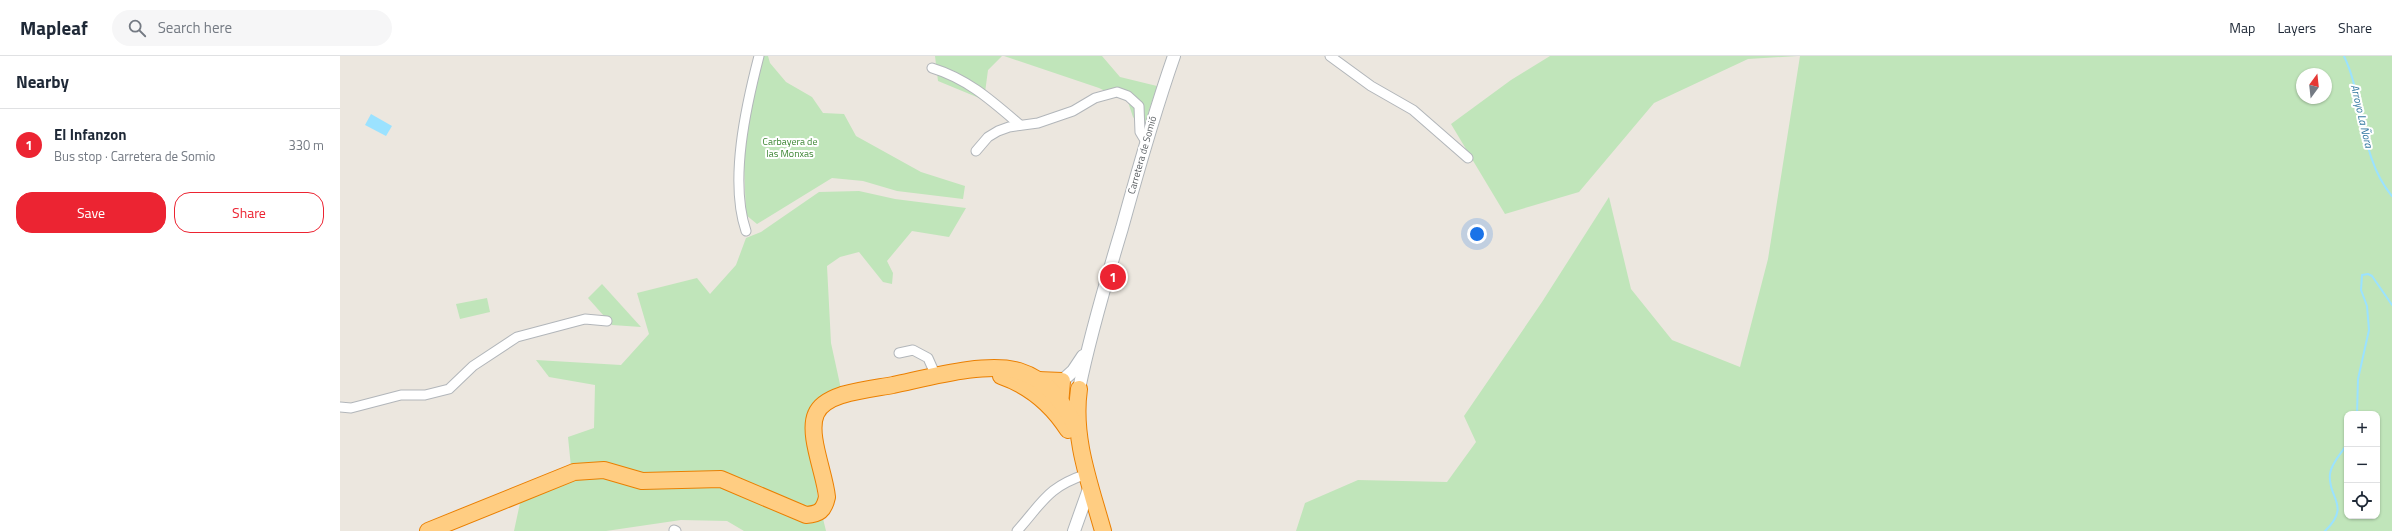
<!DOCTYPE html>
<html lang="en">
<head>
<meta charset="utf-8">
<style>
	:root { --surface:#fff; --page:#f6f6f7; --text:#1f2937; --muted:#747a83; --line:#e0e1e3; --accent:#ec2432 }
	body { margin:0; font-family:"Titillium Web",sans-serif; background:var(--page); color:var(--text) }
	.controls { position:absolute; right:12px; bottom:12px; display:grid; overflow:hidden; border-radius:8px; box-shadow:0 1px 3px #0004 }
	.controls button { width:36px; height:36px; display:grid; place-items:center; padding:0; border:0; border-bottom:1px solid var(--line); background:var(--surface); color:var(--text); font:20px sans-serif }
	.compass { position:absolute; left:1956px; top:12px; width:36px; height:36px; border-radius:50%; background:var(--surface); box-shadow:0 1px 3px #0004; rotate:15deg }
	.you { position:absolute; left:1137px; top:178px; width:14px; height:14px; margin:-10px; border:3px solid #fff; border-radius:50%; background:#1a73e8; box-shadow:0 0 0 6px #1a73e833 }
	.badge { display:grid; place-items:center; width:26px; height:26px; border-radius:50%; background:var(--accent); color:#fff; font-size:13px; font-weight:700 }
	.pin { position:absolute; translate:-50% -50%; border:2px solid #fff; box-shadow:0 1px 4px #0006 }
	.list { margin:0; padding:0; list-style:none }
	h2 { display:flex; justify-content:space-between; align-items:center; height:52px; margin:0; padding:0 16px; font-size:17px }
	h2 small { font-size:13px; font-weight:400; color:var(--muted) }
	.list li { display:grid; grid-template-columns:26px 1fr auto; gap:12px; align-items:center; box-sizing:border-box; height:72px; padding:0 16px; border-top:1px solid var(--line) }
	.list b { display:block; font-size:15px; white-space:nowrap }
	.list p { margin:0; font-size:13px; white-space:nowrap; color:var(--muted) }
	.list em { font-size:13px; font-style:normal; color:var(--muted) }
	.actions { display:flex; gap:8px; padding:12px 16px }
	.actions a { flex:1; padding:9px 0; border:1px solid var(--accent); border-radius:16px; text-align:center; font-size:14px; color:var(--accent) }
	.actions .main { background:var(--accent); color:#fff }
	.icon { flex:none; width:22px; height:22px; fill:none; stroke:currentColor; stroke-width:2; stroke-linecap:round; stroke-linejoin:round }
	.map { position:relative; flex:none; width:2052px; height:475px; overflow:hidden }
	header { display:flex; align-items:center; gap:24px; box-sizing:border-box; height:56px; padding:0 20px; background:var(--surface); border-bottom:1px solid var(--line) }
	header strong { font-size:19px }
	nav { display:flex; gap:22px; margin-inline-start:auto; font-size:14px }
	.search { width:280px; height:36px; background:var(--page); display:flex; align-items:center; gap:10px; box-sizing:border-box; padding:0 14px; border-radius:22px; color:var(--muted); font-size:15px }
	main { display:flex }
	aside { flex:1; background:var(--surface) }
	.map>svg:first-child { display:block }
	.green { fill:#c0e5ba; fill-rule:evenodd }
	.water { fill:#9be2ff }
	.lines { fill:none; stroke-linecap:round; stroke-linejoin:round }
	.stream { stroke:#9be2ff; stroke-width:2 }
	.street-casing { stroke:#b2b6ba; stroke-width:11 }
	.secondary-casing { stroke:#b1b6ba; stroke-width:14 }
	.highway-casing { stroke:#ea7f00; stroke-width:18 }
	.street { stroke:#fff; stroke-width:9 }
	.secondary { stroke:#fff; stroke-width:12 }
	.highway { stroke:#ffcd82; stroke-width:16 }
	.labels { text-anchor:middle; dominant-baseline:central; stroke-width:4; stroke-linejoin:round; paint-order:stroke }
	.park-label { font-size:10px; fill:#3b8532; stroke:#fff }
	.street-label { font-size:10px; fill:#585d60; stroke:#fff }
	.water-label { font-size:11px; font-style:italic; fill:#3378a0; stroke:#fff }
</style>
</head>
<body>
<header>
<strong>Mapleaf</strong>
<div class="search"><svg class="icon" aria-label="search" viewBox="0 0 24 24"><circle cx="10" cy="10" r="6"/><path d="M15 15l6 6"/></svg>Search here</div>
<nav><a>Map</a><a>Layers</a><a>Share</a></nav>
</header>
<main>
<aside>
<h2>Nearby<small></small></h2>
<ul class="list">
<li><span class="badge">1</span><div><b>El Infanzon</b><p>Bus stop · Carretera de Somio</p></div><em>330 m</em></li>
</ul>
<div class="actions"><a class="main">Save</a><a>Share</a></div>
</aside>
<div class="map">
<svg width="2052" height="475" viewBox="0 0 2052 475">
	<rect width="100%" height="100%" fill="#ece7df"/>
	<!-- green -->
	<g class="green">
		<polygon points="424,0 428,0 430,7 446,26 472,41 483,57 504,58 516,80 581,116 625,130 623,143 557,135 523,125 492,122 417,168 406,159 403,82 416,22"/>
		<polygon points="595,0 662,0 648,14 644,44 598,25"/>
		<polygon points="664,0 762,0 780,21 817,30 803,73 793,61 788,46 759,32"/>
		<polygon points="1210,0 1458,0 1408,3 1314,47 1239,136 1165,158 1111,68 1171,24"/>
		<path d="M1460,0H2052V475H956L965,447L1018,424L1107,426L1136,386L1124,360L1202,246L1269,141L1291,233L1332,284L1400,311L1428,203ZM1962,18H1986V42H1962ZM2007,358H2037V460H2007Z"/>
		<polygon points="519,135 555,143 626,152 609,181 572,175 547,205 553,217 552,228 543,226 519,196 500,201 487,210 491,287 501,333 468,376 478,442 486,475 404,475 387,465 341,464 266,475 174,475 180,447 232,421 228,381 254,372 255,329 209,321 196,304 281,309 309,278 297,237 357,222 370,238 396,209 406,182 421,176 479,136"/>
		<polygon points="262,228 301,271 272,269 248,242"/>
		<polygon points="147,242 150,256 120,263 116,248"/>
	</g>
	<!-- water -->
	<polygon class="water" points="31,58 52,70 46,80 25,69"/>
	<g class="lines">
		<!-- stream -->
		<g class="stream">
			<path d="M2004,0C2025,44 2019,101 2052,140"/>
			<polyline points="2017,358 2018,323 2029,274 2027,250 2021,234 2022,219 2028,218 2032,220 2052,249"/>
			<path d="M1985,475C2012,449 1987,442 1990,418C1991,407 2002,397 2007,388"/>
		</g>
		<defs>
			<g id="street">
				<polyline points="990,0 1031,30 1073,54 1128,102"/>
				<path d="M592,12C628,23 652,45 680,69"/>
				<polyline points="636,95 648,81 658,75 669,71 698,67 733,55 755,42 777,36 788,40 799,50 800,76 806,86"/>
				<path d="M406,175C389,125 406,50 419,0"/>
				<polyline points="559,297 573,294 588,302 596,320"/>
				<polyline points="0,351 11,352 61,339 85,339 109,333 133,310 177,281 245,263 267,265"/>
				<polyline points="334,474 336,475"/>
				<path d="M677,475C703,446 707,431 747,418"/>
			</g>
			<g id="secondary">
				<polyline points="722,325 733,315 743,300"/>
				<path d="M739,333C750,279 766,225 782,172C798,114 814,57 834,0"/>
				<polyline points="734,475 750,430"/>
			</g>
			<g id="highway">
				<path d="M661,320C690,330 712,349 728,374"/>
				<polyline points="698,324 722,325 720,349"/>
				<path d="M739,333C732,382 750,428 763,475"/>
				<path d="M88,475L234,416L264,414L302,425L381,423L466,459C479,458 484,455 487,441C485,418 467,378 476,358C480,348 493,342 502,339C519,334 536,332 553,329C587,322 646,305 679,315C708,324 724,347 737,373"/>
			</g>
		</defs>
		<!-- street casing -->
		<use href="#street" class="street-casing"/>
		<!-- secondary casing -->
		<use href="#secondary" class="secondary-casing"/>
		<!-- highway casing -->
		<use href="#highway" class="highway-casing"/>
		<!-- street -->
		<use href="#street" class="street"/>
		<!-- secondary -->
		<use href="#secondary" class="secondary"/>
		<!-- highway -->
		<use href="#highway" class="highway"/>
	</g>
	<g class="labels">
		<!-- park labels -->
		<g class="park-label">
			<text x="450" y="85">Carbayera de<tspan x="450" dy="12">las Monxas</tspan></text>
		</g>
		<!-- street labels -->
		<g class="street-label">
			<text transform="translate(802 99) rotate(-74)">Carretera de Somió</text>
		</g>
		<!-- water labels -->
		<g class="water-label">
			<text transform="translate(2022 60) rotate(77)">Arroyo La Ñora</text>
		</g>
	</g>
</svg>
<div class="controls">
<button>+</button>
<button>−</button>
<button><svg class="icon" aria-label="locate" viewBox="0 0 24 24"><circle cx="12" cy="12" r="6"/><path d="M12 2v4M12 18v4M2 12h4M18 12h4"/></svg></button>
</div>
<svg class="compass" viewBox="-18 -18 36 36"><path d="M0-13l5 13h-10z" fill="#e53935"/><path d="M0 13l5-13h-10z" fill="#747a83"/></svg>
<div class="you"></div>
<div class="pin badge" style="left:773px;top:221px">1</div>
</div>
</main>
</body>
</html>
